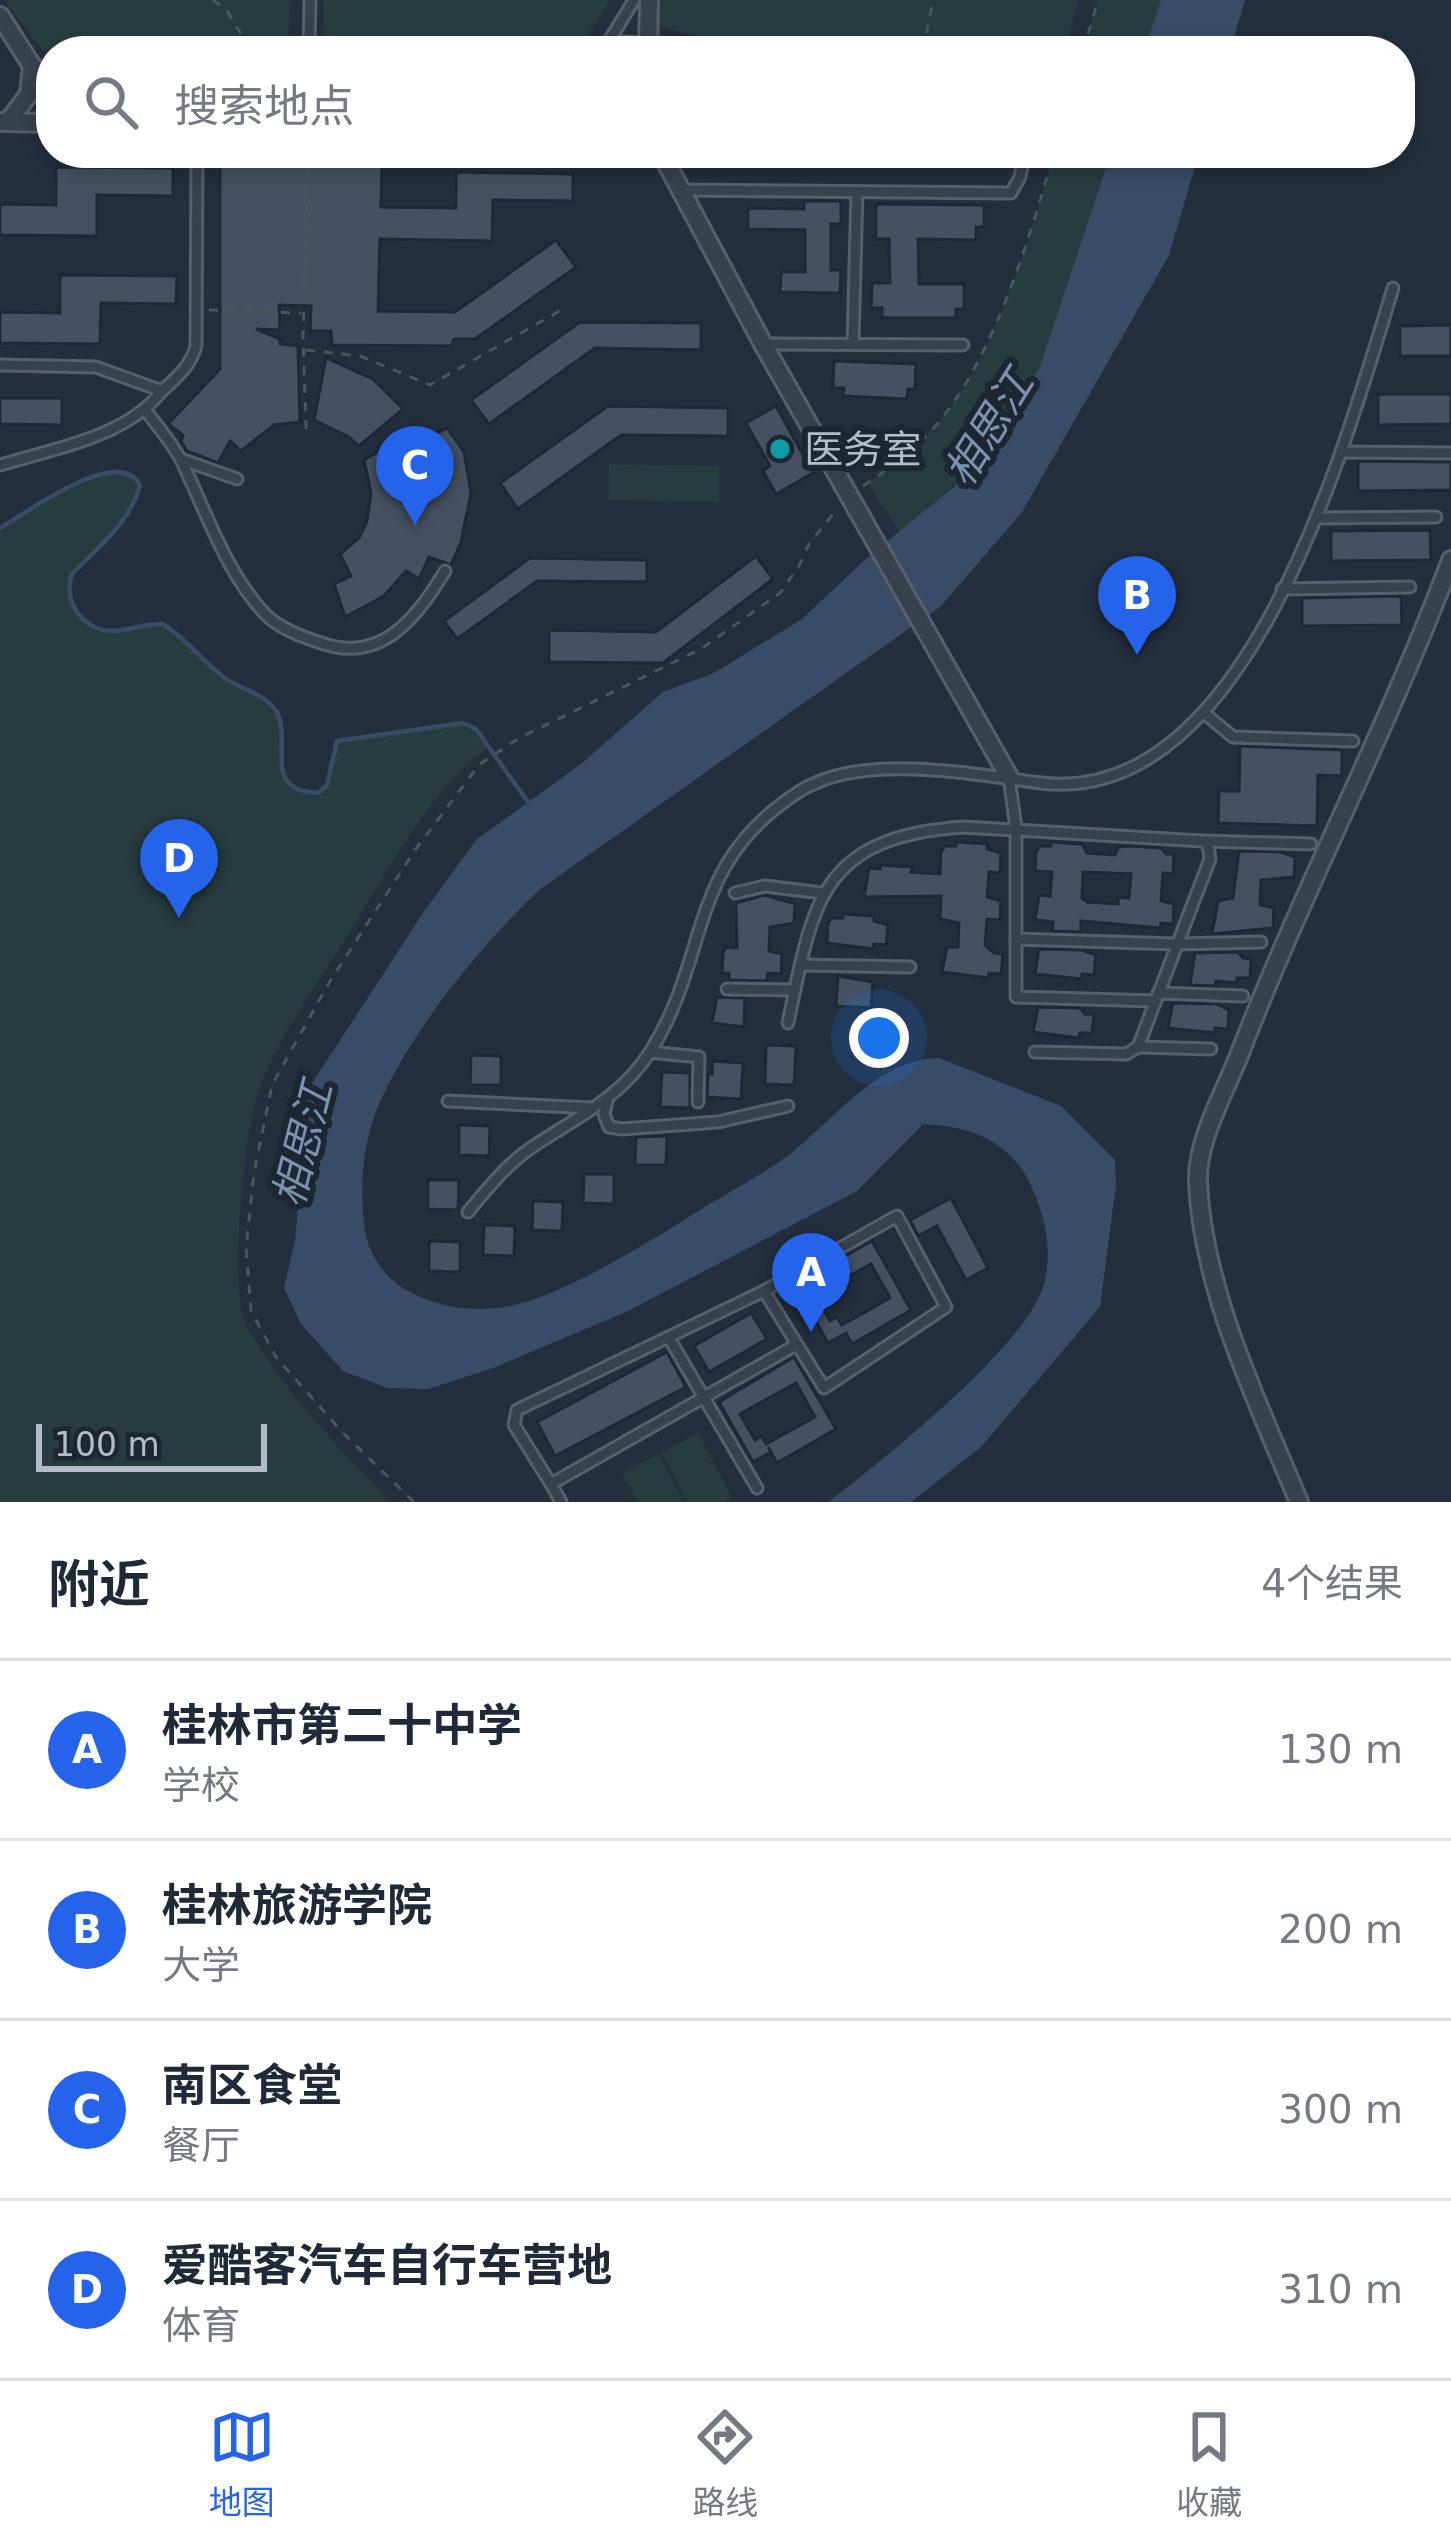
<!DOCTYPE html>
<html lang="zh">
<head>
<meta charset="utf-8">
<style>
	:root { --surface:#fff; --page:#f6f6f7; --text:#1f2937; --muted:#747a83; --line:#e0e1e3; --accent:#2563eb }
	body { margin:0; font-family:"DejaVu Sans","Noto Sans SC",sans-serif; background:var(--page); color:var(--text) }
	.scale { position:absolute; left:36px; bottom:30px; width:231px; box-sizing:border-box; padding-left:12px; border:6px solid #b4bcc9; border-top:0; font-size:33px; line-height:42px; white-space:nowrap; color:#b4bcc9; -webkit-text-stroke:9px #1d2633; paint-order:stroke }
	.you { position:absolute; left:879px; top:1038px; width:42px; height:42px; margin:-30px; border:9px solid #fff; border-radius:50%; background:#1a73e8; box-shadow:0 0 0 18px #1a73e833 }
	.badge { display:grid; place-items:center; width:78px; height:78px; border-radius:50%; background:var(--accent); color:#fff; font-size:39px; font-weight:700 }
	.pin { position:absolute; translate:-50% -99px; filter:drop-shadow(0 3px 6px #0008) }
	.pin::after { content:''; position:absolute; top:63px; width:42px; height:36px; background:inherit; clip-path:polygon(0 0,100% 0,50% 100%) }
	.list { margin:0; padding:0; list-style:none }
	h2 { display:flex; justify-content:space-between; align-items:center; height:156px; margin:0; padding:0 48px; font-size:51px }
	h2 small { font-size:39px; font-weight:400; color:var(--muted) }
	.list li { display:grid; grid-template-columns:78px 1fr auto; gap:36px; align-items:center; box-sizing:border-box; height:180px; padding:0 48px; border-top:3px solid var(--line) }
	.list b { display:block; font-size:45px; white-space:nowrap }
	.list p { margin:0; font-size:39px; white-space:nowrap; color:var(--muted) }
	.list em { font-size:39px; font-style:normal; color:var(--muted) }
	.icon { flex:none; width:66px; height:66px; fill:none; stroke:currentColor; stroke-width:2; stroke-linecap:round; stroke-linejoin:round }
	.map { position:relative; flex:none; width:1451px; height:1502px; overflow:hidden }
	.search { position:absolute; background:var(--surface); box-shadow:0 6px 18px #0003; left:36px; right:36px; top:36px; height:132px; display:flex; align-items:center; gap:30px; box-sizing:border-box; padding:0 42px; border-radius:48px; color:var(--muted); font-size:45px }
	.sheet { height:876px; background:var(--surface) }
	nav { display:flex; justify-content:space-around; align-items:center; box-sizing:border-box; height:168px; border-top:3px solid var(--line); background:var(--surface); font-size:33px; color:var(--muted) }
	nav a { display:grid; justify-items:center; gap:6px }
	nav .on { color:var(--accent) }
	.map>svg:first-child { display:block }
	.green { fill:#263c3f }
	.water { fill:#394c67 }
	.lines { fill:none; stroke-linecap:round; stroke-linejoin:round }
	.stream { stroke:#394c67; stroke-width:4.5 }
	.building { fill:#455162; stroke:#1f2835; stroke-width:3; fill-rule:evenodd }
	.service-casing { stroke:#565f6c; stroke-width:15 }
	.minor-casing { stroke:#565f6c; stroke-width:22 }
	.path { stroke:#44595c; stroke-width:3; stroke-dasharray:9 9; stroke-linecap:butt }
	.service { stroke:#38414e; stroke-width:9 }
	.minor { stroke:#38414e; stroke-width:16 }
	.culture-dot { fill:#0f9aa8; stroke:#1d2633; stroke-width:4.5 }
	.labels { text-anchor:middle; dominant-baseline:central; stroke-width:12; stroke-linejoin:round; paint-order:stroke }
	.poi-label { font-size:39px; fill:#b4bcc9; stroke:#1d2633; text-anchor:start }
	.water-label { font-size:42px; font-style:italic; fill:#7c92b1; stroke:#1d2633 }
</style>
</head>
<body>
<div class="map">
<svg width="1451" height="1502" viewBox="0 0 1451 1502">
	<rect width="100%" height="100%" fill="#242f3e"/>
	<!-- green -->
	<g class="green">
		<polygon points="4,0 290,0 289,51 51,51 51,61"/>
		<polygon points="323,0 610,0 578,51 324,51"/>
		<polygon points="659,0 1079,0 1064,51 831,51 742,46 659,27"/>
		<polygon points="1098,0 1161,0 1144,51 1083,51"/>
		<path d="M1054,153H1111C1088,223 1070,296 1041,364C1013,433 955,486 901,534L867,483C890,468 913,452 932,431C993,361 1029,241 1054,153Z"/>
		<polygon points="609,464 719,466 719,502 609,500"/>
		<path d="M113,471L136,476L140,486C125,534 94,539 72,574C57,597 84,627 107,631C125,634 144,622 163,624L206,664L274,707C291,739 266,783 312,794L323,790L330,777L335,743L344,738L463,723L476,729L489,748C430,786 386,876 348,935C317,985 278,1037 258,1093C244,1135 230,1278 244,1319C247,1330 256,1340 262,1350C298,1407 345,1454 391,1502H0V528L88,477Z"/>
		<polygon points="698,1433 732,1497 723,1502 688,1502 662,1453"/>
		<polygon points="659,1454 684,1502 685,1502 638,1502 622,1473"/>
	</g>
	<!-- water -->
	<g class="water">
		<polygon points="1161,0 1245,0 1230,51 1144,51"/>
		<path d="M1111,153H1199L1169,255L1022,512L941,606L539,890C480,947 422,1017 385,1091C364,1132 359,1178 364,1224C367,1254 385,1281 414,1294C449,1311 490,1314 529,1301C589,1281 658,1236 713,1202C738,1187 766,1172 790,1154C834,1120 879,1058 939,1058L1061,1106L1115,1160L1116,1185L1100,1307L981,1447L911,1502H829C881,1461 1032,1343 1045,1280C1052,1247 1045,1219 1033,1190C1014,1142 971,1126 923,1124L857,1191L628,1311L493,1368L428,1389L388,1388L343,1371L301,1324L284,1288L295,1241L309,1088L423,913L476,840L581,764L663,692L714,673L802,619L867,558L954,487L990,446L1040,367Z"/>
	</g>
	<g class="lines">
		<!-- stream -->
		<path class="stream" d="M0,528C28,512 120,443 140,486C128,525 99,546 72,574C62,601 83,631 112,631C129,631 145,623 163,624C187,639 204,664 228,680C242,689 268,696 276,711C294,742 259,790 318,793L327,785L337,741L463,723L476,729L530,805"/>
	</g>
	<!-- building -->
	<g class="building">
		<polygon points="220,163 382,166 381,207 456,208 456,172 573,174 573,201 493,200 492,241 380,239 378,311 455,312 556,240 576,267 475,339 454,339 451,346 332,345 331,331 310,331 311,306 279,305 280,330 256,329 280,339 280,344 298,346 300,422 274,425 241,451 230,441 218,463 187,451 181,442 183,435 168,424 220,369"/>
		<polygon points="56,167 173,168 173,196 97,195 97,236 0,235 0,204 56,205"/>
		<polygon points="804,201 841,201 841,224 831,224 831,270 841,270 840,293 780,292 781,272 805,272 805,230 748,229 748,208 804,209"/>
		<polygon points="876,204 984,205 984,227 976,227 976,240 918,239 919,284 964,284 964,309 956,309 956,318 882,318 882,308 871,308 872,283 890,283 889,239 876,239"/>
		<polygon points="60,275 177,276 176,304 101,303 100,344 0,343 0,312 60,313"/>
		<polygon points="580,322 701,323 701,350 595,348 489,424 471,400"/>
		<polygon points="1451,325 1451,356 1400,356 1400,326"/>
		<polygon points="326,358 373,379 403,409 359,446 349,437 314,420"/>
		<polygon points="834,361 916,364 915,389 908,389 907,399 843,396 844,388 833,388"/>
		<polygon points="1378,394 1451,394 1451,424 1378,425"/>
		<polygon points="0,398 62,398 62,425 0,424"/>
		<polygon points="608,406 728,408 728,436 621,435 518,509 500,483"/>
		<polygon points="776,406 813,473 776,494 763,471 770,466 746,423"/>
		<polygon points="447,428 464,452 471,493 461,542 451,565 429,557 419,579 406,571 384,596 345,617 334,584 351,576 340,554 359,538 367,521 371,493 364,460 411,432 415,444"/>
		<polygon points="1358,461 1451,462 1451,490 1358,491"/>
		<polygon points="1430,530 1431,560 1331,561 1331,531"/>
		<polygon points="756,556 773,579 663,663 549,662 549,630 656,632"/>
		<polygon points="530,558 647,560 647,582 537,581 457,639 444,621"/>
		<polygon points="1401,596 1402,625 1302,626 1302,598"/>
		<polygon points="1240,746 1342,750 1342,776 1318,775 1317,826 1218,823 1219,791 1239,791"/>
		<polygon points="956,842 988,844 987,849 1001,853 1000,873 989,872 987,897 1001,901 1000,920 987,919 985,945 994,953 1003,954 1001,974 989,973 988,978 942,972 947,947 958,947 959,923 940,919 941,896 864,897 869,868 880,869 880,865 912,867 911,872 940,874 941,852 945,846 956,846"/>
		<path d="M1051,842L1082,844L1087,853L1115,855L1118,847L1130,846L1161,848L1166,854H1174L1173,874L1163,873L1161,901L1174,904L1173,924L1161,923L1160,928L1081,921V932L1052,931L1053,922L1035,920L1039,895L1050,896L1052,872L1035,871L1036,852L1040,846H1051ZM1083,872L1131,874L1129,898L1118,897V904L1087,902L1082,898Z"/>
		<polygon points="1239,851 1281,852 1295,857 1294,877 1261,880 1260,905 1274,908 1273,928 1212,934 1218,901 1233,898"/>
		<polygon points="765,895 795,904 794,923 770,927 769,951 782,954 781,974 768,973 767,981 729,980 729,973 722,973 723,953 726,947 737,948 736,903"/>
		<polygon points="843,914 874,916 874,921 888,925 886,945 874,944 873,949 827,943 828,924 831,918 843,918"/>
		<polygon points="1039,949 1082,950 1096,955 1094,975 1082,974 1082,979 1035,974"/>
		<polygon points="1238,952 1243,958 1251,959 1250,978 1237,978 1237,983 1216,981 1216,986 1190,985 1195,953"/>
		<polygon points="838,976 873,982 871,1008 836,1006"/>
		<polygon points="717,997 745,998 744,1027 712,1023"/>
		<polygon points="1173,1003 1216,1004 1229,1010 1228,1029 1215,1028 1215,1033 1168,1028"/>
		<polygon points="1038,1007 1080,1008 1085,1014 1094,1014 1092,1033 1080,1033 1079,1038 1033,1032"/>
		<polygon points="766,1045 796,1046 794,1085 765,1084"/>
		<polygon points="471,1055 501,1056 501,1085 470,1085"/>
		<polygon points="713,1061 743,1063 741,1099 707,1097 708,1074 712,1074"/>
		<polygon points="662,1072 690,1073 690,1108 660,1107"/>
		<polygon points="459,1125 490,1126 489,1156 459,1155"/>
		<polygon points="667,1136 666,1165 635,1165 636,1137"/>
		<polygon points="584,1174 614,1174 614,1204 583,1203"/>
		<polygon points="428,1180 459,1180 458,1210 428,1209"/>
		<polygon points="951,1198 988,1268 966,1280 937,1226 918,1236 910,1220"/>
		<polygon points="533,1201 563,1202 562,1231 532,1230"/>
		<polygon points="484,1225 515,1226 514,1256 483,1255"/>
		<polygon points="429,1241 460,1242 460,1272 429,1271"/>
		<path d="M872,1241L911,1310L852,1344L846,1333L828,1343L795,1284ZM871,1264L890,1298L842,1325L837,1317L830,1321L815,1295Z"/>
		<polygon points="751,1313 767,1339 709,1372 694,1346"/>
		<polygon points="667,1352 686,1387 555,1456 537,1422"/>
		<path d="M794,1357L836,1429L777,1463L768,1447L771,1452L753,1462L719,1402ZM796,1383L815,1417L766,1444L762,1436L755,1440L740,1414Z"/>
	</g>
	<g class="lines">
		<defs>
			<g id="service">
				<polyline points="610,41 695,47 708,51"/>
				<polyline points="309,51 310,0"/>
				<polyline points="603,51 634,0"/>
				<polyline points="678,190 1011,193 1020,177 1025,153"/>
				<polyline points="763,344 963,345"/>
				<polyline points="853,344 857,192"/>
				<path d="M0,365L96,367L162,391C176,378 191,366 196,346L197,153"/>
				<path d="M146,411C159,428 174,445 183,464C207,514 227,575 267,616C282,630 305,638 324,644C383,663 418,616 445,571"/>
				<polyline points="1342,452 1451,453"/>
				<polyline points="181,459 237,479"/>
				<path d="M0,465C54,449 126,437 162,391"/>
				<polyline points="1316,518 1436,517"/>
				<polyline points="1282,589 1410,587"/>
				<polyline points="1204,713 1233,737 1353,741"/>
				<polyline points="1009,777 1016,828 1016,997 1155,1001"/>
				<polyline points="1202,841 1311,844"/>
				<polyline points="735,893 765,886 822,893"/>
				<polyline points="1016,939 1176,944 1261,942"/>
				<polyline points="800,965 910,967"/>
				<polyline points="727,989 795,990"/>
				<polyline points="1158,993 1243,996"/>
				<path d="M788,1023C813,903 819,837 963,827L1202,841L1208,845L1210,859L1138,1047"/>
				<polyline points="650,1052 699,1057 698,1102"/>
				<polyline points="1035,1052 1126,1054 1138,1047 1211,1049"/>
				<polyline points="448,1101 593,1108"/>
				<polyline points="607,1101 604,1114 609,1127 622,1129 718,1122 788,1106"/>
				<path d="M468,1212C487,1189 506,1165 531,1148C575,1118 620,1099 650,1052C712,954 685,864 800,791C862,752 971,774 1041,783C1249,808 1347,438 1393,288"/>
				<polygon points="897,1216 946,1307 824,1388 764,1291"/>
				<polyline points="669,1338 757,1488"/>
				<polyline points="551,1484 514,1425 517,1410 764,1291"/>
				<polyline points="561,1502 551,1484 796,1345"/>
			</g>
			<g id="minor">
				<polyline points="0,16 32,66 51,82"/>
				<polyline points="648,51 649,0"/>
				<polyline points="1,122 51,123"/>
				<polyline points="8,122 29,94 32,66"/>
				<polyline points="661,153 763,344 1009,777"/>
				<path d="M1299,1502C1258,1403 1203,1291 1198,1183C1196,1141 1225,1092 1240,1053C1304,887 1388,728 1451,560"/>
			</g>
		</defs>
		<!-- service casing -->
		<use href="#service" class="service-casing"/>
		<!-- minor casing -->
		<use href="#minor" class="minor-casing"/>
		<!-- path -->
		<g class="path">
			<polyline points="213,0 226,9 251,51"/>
			<polyline points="923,51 933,0"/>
			<polyline points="1083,51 1098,0"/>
			<polyline points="209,310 301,313"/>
			<polyline points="306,350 360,356 430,385 563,309"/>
			<polyline points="306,429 303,334 308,153"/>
			<path d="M863,486C887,470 909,454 929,433C991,368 1029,240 1054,153"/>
			<polyline points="414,1502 342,1432 276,1357 251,1311 246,1247 254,1173 272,1085 330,981 415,850 479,765 519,738 701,649 780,593 799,566 809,544 838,508"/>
		</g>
		<!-- service -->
		<use href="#service" class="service"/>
		<!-- minor -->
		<use href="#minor" class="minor"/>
	</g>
	<!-- markers -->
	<circle class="culture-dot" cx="780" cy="449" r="12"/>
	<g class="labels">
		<!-- poi labels -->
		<g class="poi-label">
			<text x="804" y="449">医务室</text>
		</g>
		<!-- water labels -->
		<g class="water-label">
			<text transform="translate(989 428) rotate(-58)">相思江</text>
			<text transform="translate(303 1144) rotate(-76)">相思江</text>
		</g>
	</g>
</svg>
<div class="scale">100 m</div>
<div class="you"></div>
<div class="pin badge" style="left:811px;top:1332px">A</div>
<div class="pin badge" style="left:1137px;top:655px">B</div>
<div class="pin badge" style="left:415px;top:525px">C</div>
<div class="pin badge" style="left:179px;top:918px">D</div>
<div class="search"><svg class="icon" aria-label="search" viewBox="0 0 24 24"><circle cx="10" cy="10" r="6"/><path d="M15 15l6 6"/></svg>搜索地点</div>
</div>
<section class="sheet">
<h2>附近<small>4个结果</small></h2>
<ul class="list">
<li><span class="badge">A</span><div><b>桂林市第二十中学</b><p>学校</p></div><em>130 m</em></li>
<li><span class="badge">B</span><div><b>桂林旅游学院</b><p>大学</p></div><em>200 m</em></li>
<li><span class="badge">C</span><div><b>南区食堂</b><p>餐厅</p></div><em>300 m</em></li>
<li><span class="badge">D</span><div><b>爱酷客汽车自行车营地</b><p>体育</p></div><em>310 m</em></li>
</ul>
</section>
<nav>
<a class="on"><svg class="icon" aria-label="map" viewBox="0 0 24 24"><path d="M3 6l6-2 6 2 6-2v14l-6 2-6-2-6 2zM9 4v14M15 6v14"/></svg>地图</a>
<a><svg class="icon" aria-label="directions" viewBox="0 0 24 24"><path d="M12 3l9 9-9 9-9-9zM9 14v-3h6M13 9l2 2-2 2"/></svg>路线</a>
<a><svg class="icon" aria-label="saved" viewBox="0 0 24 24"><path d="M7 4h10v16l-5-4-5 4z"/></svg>收藏</a>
</nav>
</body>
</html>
